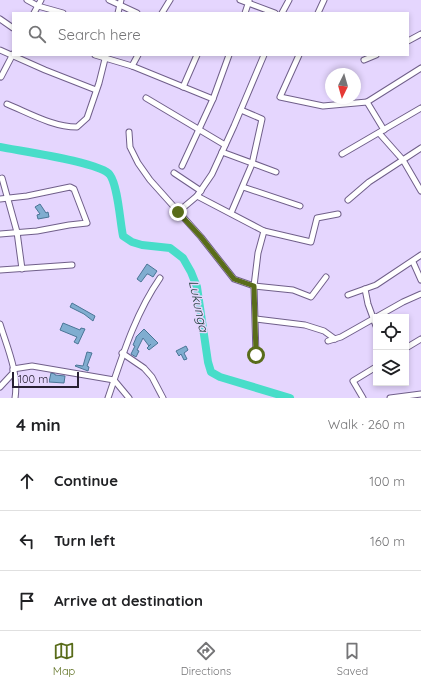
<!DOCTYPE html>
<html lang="en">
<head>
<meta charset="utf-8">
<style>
	:root { --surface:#fff; --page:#f2f2f2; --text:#202124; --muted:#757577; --line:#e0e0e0; --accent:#596c1a }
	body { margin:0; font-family:Quicksand,sans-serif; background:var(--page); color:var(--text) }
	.controls { position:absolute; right:12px; bottom:12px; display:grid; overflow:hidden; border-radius:0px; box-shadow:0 2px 6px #0003 }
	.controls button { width:36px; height:36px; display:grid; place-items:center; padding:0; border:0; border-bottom:1px solid var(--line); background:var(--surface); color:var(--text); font:20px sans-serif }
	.compass { position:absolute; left:325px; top:68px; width:36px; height:36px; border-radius:50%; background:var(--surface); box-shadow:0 2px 6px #0003; rotate:185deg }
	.scale { position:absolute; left:12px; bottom:10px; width:67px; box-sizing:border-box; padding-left:4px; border:2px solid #282033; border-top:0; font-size:11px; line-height:14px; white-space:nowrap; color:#282033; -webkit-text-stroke:3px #e5d6fe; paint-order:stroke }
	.stop { position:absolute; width:12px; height:12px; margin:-9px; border:3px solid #596c1a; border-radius:50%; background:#fff }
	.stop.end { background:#596c1a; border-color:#fff; box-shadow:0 1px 4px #0008 }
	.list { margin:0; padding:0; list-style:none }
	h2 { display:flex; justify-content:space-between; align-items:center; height:52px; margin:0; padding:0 16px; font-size:17px }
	h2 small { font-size:13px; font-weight:400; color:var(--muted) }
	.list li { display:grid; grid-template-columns:26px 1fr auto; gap:12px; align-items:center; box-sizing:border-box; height:60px; padding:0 16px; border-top:1px solid var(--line) }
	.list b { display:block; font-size:15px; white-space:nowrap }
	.list em { font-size:13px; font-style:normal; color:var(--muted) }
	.icon { flex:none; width:22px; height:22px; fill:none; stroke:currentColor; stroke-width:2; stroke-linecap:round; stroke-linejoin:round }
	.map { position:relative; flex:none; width:421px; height:398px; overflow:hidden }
	.search { position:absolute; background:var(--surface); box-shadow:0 2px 6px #0003; left:12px; right:12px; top:12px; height:44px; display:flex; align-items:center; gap:10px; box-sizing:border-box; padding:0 14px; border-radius:0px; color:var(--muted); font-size:15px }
	.sheet { height:232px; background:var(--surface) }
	nav { display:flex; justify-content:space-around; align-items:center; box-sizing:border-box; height:56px; border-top:1px solid var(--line); background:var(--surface); font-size:11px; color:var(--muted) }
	nav a { display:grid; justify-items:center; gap:2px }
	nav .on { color:var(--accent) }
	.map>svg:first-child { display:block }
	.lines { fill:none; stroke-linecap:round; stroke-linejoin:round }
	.river { stroke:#48ddc9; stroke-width:8 }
	.building { fill:#80add0; stroke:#4a7596 }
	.minor-casing { stroke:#705f8a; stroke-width:7 }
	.minor { stroke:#fff; stroke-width:5 }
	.route { stroke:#596c1a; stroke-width:5 }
	.labels { text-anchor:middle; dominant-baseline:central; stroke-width:3; stroke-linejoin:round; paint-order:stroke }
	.water-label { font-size:13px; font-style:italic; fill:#1d3c37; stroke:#e5d6fe }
</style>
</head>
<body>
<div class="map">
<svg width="421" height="398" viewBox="0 0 421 398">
	<rect width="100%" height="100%" fill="#e5d6fe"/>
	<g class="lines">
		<!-- river -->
		<path class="river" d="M0,147C19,151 101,162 110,175C118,186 120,222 123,236L132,242L142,245L170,248L183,258L191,272L197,287L208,362L211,372L220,377L290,398"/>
	</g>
	<!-- building -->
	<g class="building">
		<polygon points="40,204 46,213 48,212 49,217 38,219 37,215 40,214 35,207"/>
		<polygon points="147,264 157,271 153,277 148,274 147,274 141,282 137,279"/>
		<polygon points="72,303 95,316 93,321 84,314 70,307"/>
		<polygon points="63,323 80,330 81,328 85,329 78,344 74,342 77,337 60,330"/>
		<polygon points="144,329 158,343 149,350 147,348 151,344 149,346 143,338 137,350 139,351 136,357 131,354 135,346 133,345 136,338 136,337"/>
		<polygon points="186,346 188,350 184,353 187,359 184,360 181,354 179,356 176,351"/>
		<polygon points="87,352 92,353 87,366 89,367 88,371 75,366 76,365 83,366"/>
		<polygon points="51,373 55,374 55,375 65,376 64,383 49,382"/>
	</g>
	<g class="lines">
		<defs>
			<g id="minor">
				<polyline points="27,0 38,6 63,13"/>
				<polyline points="109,0 137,13"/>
				<polyline points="240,0 275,13"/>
				<polyline points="34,13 41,0"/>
				<polyline points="118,13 121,0"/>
				<polyline points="162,13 170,0"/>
				<polyline points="245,13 249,1"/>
				<polyline points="282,13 289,0"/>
				<polyline points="318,13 324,0"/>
				<polyline points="0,19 13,28"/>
				<polyline points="408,41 421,34"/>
				<polyline points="0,50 45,70 96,90"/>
				<polyline points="95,55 132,66 213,99"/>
				<polyline points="299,55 280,97 323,106 367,102 384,130"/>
				<polyline points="364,60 376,55"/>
				<polyline points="132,66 138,55"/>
				<polyline points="1,77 13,54"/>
				<polyline points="183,87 197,55"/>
				<polyline points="146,98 225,145"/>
				<polyline points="367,102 421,68"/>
				<path d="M7,104C29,113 53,127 77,127L87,118L99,83L106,55"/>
				<polyline points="129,132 130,147 138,163 150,180 201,237 234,279 254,286 293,290 311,297 326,277"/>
				<polyline points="379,133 403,160 421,191"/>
				<polyline points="222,152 276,172"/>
				<polyline points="342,154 421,108"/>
				<polyline points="182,166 213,99 229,55"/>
				<polyline points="174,173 201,191"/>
				<polyline points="2,178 17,232 22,269"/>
				<polyline points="243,187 300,206"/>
				<polyline points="197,196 264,231 311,242 317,218 338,214"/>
				<polyline points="0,199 27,196 70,187 74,189 87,223 69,225 37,231 0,234"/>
				<polyline points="348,200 369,182 421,148"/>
				<polyline points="178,212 197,196 212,174 234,126 264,55"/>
				<polyline points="231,213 252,164 262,119 241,110"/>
				<polyline points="413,262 421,280"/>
				<polyline points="0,270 72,265"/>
				<polyline points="365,289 368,304 376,326"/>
				<polyline points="348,295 376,285 421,255"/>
				<polyline points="256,319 305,325 324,331 335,339"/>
				<path d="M0,324C7,347 19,373 15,398"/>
				<polyline points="328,341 341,337 403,302 421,294"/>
				<polyline points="406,348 421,339"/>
				<polyline points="122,353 144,368 152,377 163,398"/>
				<polyline points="256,355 254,286 258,253 264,231"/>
				<polyline points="13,369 32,366 114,380 129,398"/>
				<polyline points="0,387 13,373 13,370"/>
				<path d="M108,398C122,357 135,314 160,278"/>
				<polyline points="363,398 353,381 376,367"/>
				<polyline points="390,398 421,394"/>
			</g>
		</defs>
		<!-- minor casing -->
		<use href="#minor" class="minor-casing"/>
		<!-- minor -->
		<use href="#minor" class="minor"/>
	</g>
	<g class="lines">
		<!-- route -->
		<polyline class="route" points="178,212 201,237 234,279 254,286 256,355"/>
	</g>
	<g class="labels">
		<!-- water labels -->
		<g class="water-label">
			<text transform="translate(199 306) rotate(78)">Lukunga</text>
		</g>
	</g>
</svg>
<div class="controls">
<button><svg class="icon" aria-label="locate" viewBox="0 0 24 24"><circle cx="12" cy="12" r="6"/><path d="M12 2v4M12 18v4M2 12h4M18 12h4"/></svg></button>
<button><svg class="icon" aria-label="layers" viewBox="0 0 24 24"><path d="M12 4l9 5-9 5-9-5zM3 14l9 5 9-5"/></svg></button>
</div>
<svg class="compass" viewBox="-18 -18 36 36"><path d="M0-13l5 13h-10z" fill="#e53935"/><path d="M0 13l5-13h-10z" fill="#757577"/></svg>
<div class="scale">100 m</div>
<div class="stop" style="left:256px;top:355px"></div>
<div class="stop end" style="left:178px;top:212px"></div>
<div class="search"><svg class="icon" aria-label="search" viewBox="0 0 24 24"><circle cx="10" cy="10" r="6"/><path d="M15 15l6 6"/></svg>Search here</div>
</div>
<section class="sheet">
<h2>4 min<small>Walk · 260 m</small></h2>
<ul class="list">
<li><svg class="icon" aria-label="ahead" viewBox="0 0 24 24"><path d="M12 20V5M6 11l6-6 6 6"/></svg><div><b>Continue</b></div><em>100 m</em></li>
<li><svg class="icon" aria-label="left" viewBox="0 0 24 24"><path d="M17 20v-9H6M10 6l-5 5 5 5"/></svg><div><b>Turn left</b></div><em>160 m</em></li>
<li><svg class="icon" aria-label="arrive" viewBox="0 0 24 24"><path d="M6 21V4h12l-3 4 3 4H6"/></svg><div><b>Arrive at destination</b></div></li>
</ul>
</section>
<nav>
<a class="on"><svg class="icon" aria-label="map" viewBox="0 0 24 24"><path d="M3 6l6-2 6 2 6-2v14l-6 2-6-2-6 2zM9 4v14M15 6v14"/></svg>Map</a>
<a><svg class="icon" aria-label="directions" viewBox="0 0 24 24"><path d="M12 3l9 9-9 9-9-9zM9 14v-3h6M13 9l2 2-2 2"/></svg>Directions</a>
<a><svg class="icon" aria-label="saved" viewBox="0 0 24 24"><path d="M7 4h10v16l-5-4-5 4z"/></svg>Saved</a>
</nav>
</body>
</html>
